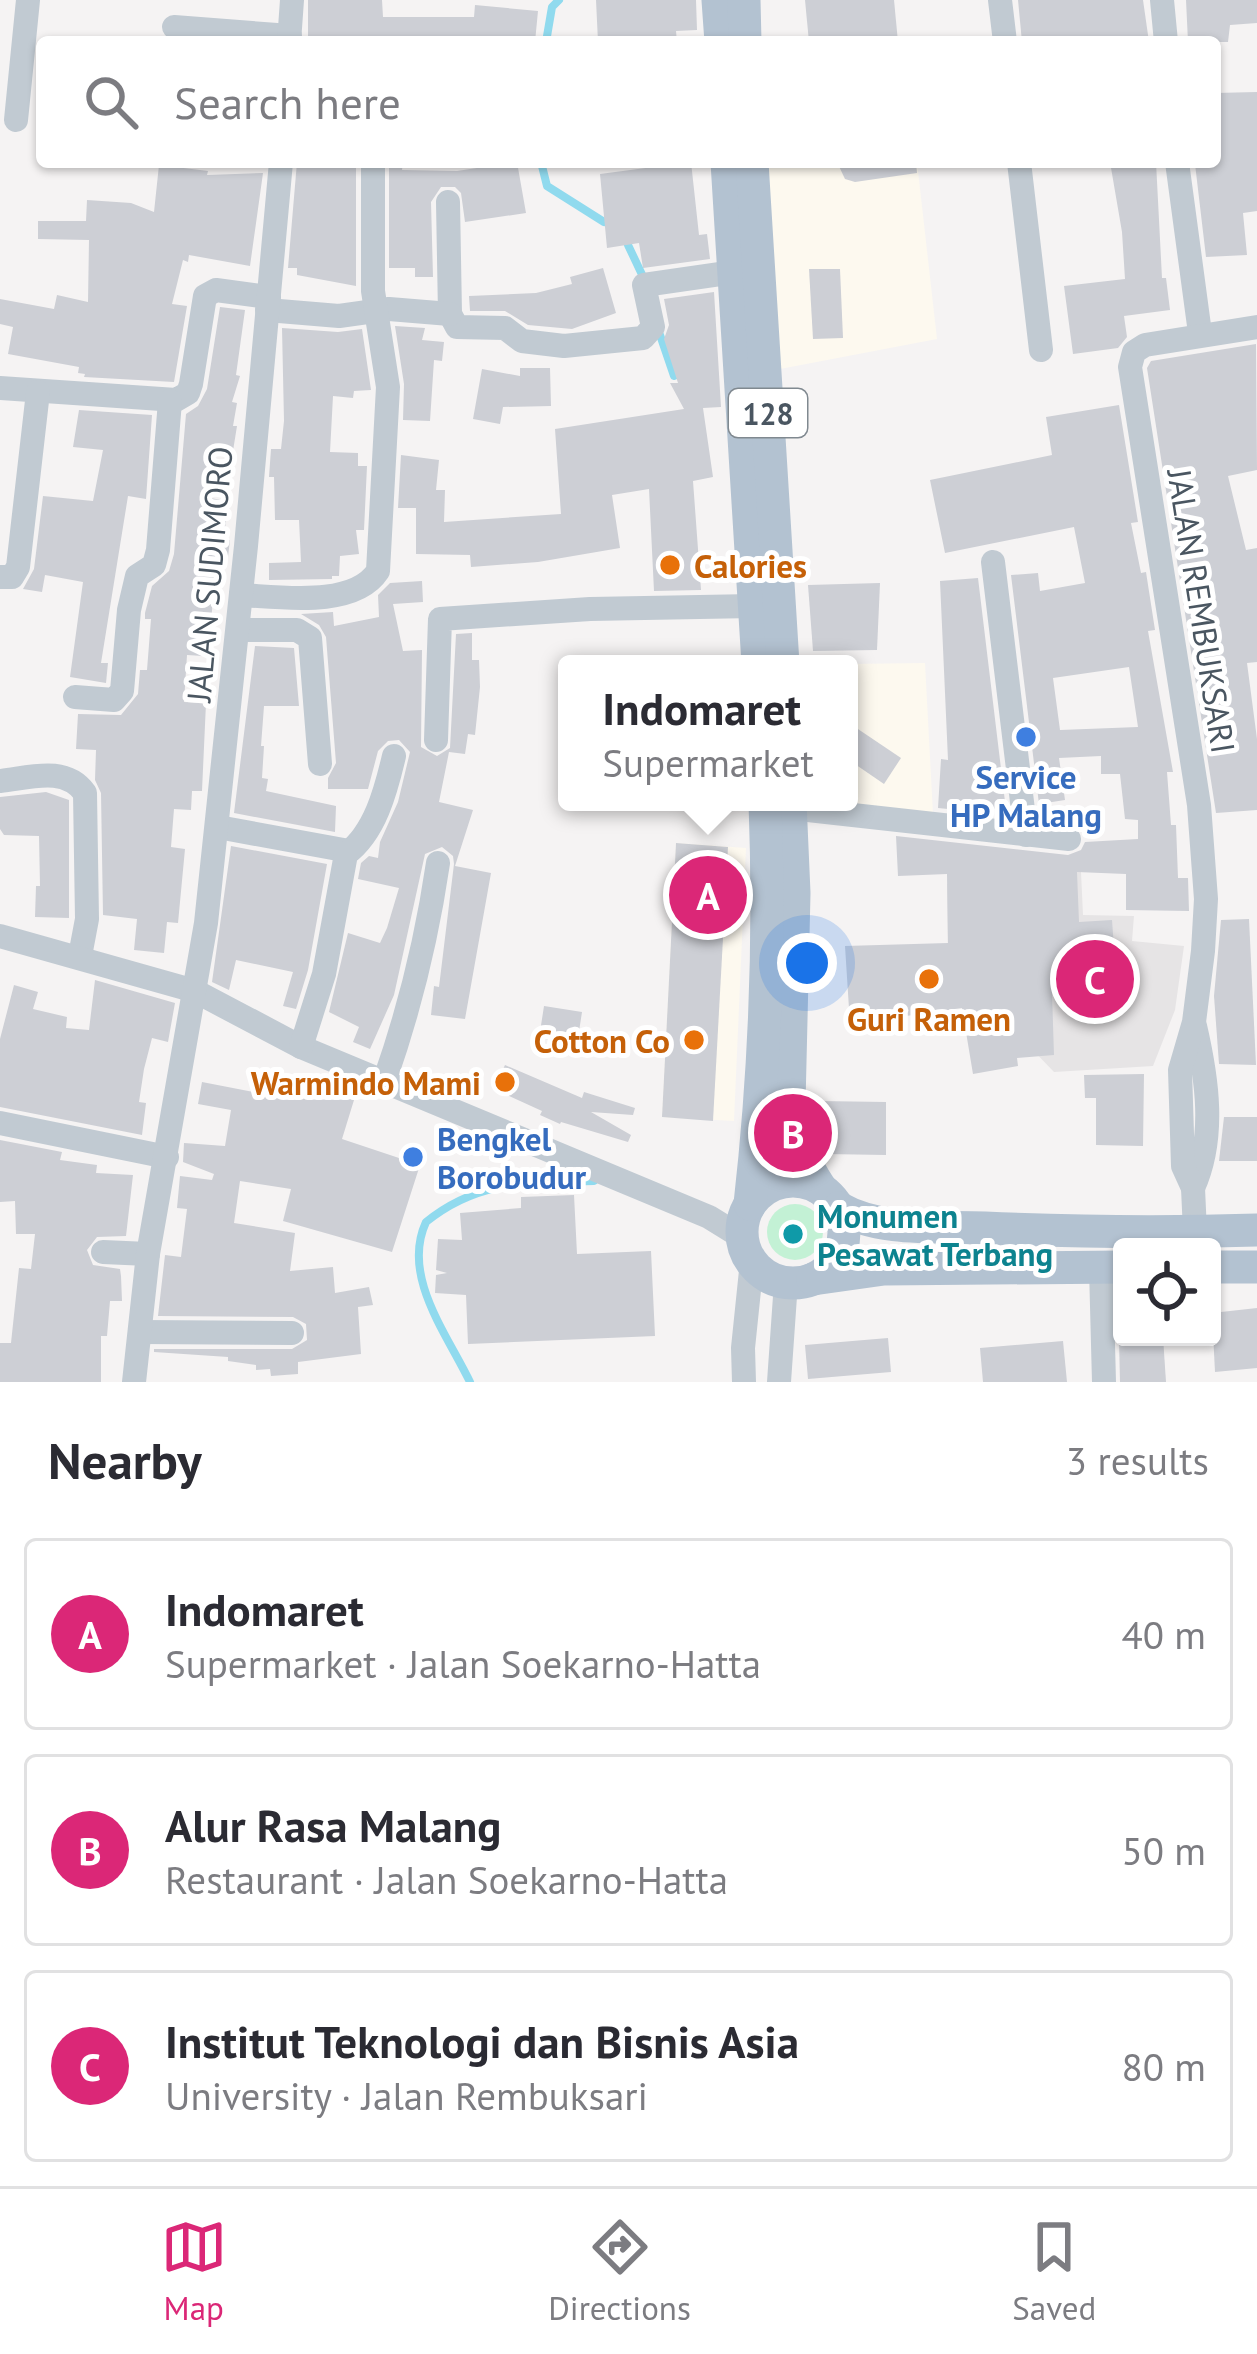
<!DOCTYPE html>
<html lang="en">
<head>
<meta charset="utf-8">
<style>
	:root { --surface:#fff; --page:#f2f2f3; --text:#2b2b33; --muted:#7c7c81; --line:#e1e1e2; --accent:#db2777 }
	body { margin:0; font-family:"PT Sans",sans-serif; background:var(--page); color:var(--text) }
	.controls { position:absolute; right:36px; bottom:36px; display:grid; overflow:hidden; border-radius:12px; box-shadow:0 3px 9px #0004 }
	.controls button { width:108px; height:108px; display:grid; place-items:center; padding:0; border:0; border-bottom:3px solid var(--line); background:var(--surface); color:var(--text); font:60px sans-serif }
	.you { position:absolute; left:807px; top:963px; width:42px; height:42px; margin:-30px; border:9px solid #fff; border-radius:50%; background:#1a73e8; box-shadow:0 0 0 18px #1a73e833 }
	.badge { display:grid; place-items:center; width:78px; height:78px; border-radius:50%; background:var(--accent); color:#fff; font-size:39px; font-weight:700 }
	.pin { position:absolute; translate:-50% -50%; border:6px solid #fff; box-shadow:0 3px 12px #0006 }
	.popup { position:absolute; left:558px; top:655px; width:300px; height:156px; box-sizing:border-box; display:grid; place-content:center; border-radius:12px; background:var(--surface); filter:drop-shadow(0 3px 9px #0005); font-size:39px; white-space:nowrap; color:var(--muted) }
	.popup b { font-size:45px; color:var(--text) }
	.popup::after { content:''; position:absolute; left:50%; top:100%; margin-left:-24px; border:24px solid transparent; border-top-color:var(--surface) }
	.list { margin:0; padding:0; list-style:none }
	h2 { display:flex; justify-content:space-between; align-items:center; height:156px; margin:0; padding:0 48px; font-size:51px }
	h2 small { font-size:39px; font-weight:400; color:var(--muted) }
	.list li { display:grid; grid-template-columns:78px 1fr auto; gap:36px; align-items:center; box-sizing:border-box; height:192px; margin:0 24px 24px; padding:0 24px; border:3px solid var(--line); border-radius:12px }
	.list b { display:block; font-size:45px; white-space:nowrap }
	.list p { margin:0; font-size:39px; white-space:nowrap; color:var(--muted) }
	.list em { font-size:39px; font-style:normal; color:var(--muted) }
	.icon { flex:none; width:66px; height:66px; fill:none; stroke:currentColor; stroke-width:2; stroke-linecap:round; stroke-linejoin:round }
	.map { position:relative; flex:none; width:1257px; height:1382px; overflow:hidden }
	.search { position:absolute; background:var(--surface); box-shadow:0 3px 9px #0004; left:36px; right:36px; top:36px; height:132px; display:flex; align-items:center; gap:30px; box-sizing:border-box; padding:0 42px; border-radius:12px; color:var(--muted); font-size:45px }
	.sheet { height:804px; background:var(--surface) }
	nav { display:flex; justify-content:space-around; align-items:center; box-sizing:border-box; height:168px; border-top:3px solid var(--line); background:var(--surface); font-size:33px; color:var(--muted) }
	nav a { display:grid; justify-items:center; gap:6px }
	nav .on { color:var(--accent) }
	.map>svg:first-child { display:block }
	.commercial { fill:#fdf9ef }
	.education { fill:#e6e4e5 }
	.green { fill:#c3f1d5 }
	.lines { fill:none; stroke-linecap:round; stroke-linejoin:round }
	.stream { stroke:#90daee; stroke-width:8 }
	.building { fill:#cdcfd5; fill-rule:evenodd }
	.minor { stroke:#c1cad2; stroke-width:24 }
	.major { stroke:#b3c2d1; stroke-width:33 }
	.food-dot { fill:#e8710a; stroke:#fff; stroke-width:4.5 }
	.shop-dot { fill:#3f7fe0; stroke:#fff; stroke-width:4.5 }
	.culture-dot { fill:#0f9aa8; stroke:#fff; stroke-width:4.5 }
	.labels { text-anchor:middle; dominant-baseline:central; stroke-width:10; stroke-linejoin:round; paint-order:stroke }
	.shield { fill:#fff; stroke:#808990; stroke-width:3 }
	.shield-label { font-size:30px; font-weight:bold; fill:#4a5661 }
	.food-label { font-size:33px; font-weight:bold; fill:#c56008; stroke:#fff; text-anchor:end }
	.street-label { font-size:33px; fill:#4a5661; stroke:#fff }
	.shop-label { font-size:33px; font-weight:bold; fill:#366cbe; stroke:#fff }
	.culture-label { font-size:33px; font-weight:bold; fill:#0d838f; stroke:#fff; text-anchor:start }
</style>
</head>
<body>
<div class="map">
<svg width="1257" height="1382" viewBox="0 0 1257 1382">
	<rect width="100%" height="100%" fill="#f5f3f3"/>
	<!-- commercial -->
	<g class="commercial">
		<polygon points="763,162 917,162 937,339 780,369"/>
		<polygon points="925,663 933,814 842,802 849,802 849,664"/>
		<polygon points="676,843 746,848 734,1121 662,1117"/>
	</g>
	<!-- education -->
	<polygon class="education" points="1037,869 1081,872 1083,915 1134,916 1132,941 1184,946 1175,1010 1153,1066 1054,1072 948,962 947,884 1036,880"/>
	<!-- green -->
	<circle class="green" cx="795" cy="1232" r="28"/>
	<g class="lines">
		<!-- stream -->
		<g class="stream">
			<polyline points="546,42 552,7 559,0"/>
			<polyline points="541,162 547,186 604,222"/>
			<polyline points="628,245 646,283"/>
			<polyline points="659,332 674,376"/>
			<path d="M470,1382C447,1334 401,1276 426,1222C479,1179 529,1183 594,1181"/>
		</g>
	</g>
	<!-- building -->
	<g class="building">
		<polygon points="308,0 382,0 383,17 474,17 475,5 538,11 535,42 455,37 455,42 308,42"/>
		<polygon points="596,0 696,0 697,30 676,31 677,42 598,42"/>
		<polygon points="805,0 894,0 898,42 809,42"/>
		<polygon points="1018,0 1143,0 1149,42 1022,42"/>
		<polygon points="1186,0 1257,0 1257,23 1230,25 1228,42 1188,42"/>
		<polygon points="1257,92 1257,211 1243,213 1247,255 1206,257 1195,164 1215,163 1215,93"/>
		<polygon points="297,162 356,162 356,286 297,275 297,268 288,268"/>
		<polygon points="389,162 403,162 402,170 457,171 517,162 526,213 465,222 461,193 455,187 441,187 431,202 433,277 415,277 415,268 389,268"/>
		<polygon points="691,162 699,235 707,234 710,259 643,268 639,243 607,248 600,174"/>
		<polygon points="837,162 916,162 917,173 855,182 845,179"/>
		<polygon points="1110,162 1156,162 1162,278 1166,278 1170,310 1124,316 1127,337 1118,348 1073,354 1064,286 1125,279 1122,232"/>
		<polygon points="159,165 208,171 207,175 263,173 250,266 189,255 188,262 183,260 172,304 187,306 174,382 84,377 85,374 78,373 79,367 8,354 13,327 0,324 0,299 54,309 57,295 88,302 89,240 38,239 38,221 86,221 87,200 131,203 154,212"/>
		<polygon points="603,268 616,313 572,329 528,325 505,311 470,311 469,296 536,293 572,284 570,277"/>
		<polygon points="809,269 840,269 843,338 813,339"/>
		<polygon points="714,292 721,407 703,408 713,477 693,481 701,590 654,591 649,489 612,495 620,548 538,562 471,567 470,555 416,554 416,508 398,508 401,455 439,460 436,490 445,490 444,522 561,514 555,429 684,409 670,383 678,383 664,339 669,325 664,299"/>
		<polygon points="220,307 245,310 236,375 240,376 232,402 237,403 233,426 237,426 232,457 211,455 204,497 228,501 224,539 230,540 228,557 227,562 216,559 211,623 206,623 203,656 187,655 184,702 206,703 202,791 192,791 191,810 174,809 171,847 185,849 178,923 167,922 164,953 134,950 137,919 103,915 101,793 95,780 96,750 76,749 78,714 121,715 138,694 140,670 147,670 151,619 145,619 145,613 152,586 169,571 174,554 186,414 198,406 207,389"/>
		<polygon points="395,326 425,328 422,340 444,342 442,361 434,360 430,421 403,420 404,384"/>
		<polygon points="282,328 338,332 362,329 371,390 354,391 353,398 333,396 330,452 358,453 358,466 367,466 364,530 356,530 359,554 340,556 339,576 332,576 332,579 269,580 269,563 301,562 299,520 275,520 274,477 269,477 271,449 281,449 284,421"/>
		<polygon points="1256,344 1257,470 1228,476 1246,550 1257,548 1257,662 1247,663 1257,739 1257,810 1216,813 1147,368 1151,361"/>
		<polygon points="520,368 550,368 551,406 503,407 500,424 473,419 482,369 520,376"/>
		<path d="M1119,405L1138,522L1131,523L1141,573L1146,572L1155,630L1148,631L1173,772H1167L1171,825H1176L1178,878H1188L1189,911L1126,910V874L1077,872L1079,922L1112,920L1114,948L1105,971L1090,984L1072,992L1052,993L1054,1055L1017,1058L1018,1066L973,1074L962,1008L850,1024L845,946L948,943L947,874L898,876L896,836L1068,855L1081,850L1085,842L1138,839V820L1125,819L1120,774H1101V756L1059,758L1065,800L1039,804L1011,575L1038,573L1040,591L1085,583L1074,527L945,553L930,480L1052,455L1046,417ZM1129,667L1138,727L1060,730L1053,678Z"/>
		<polygon points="79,410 152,415 146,499 128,496 101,663 108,663 106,683 70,677 83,582 45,575 42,592 23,589 34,569 43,496 93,501 103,450 73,447"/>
		<polygon points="978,578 1006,810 988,808 988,813 938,808 941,759 948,760 940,581"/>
		<polygon points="422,581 423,602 393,604 403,651 422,650 421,747 437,756 450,748 456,634 472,633 472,660 479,660 480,687 475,735 468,734 465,754 449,752 439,802 473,810 455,866 491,873 465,1019 431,1015 434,986 439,987 454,864 453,856 442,847 425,854 394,995 370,1049 353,1042 359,1027 329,1012 348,933 380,943 387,928 399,888 358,879 361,863 369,856 378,858 380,842 398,802 410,752 399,740 388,741 378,751 368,789 328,789 328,778 336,763 326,637 319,625 301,614 333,612 334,626 379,617 378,595 390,583"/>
		<polygon points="880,583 877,650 813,651 808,585"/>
		<polygon points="255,646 294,648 299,706 264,706 261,746 264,746 262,778 268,779 266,791 336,806 335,832 234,813"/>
		<polygon points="849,723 901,758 884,784 849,760"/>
		<polygon points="46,792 69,800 69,918 35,917 36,886 40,886 39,836 4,835 0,829 0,797"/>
		<polygon points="676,843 728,847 713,1121 662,1117"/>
		<polygon points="231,846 327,864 308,970 296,1009 283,1006 293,972 236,960 229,990 212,982"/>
		<polygon points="1249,919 1256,1065 1219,1064 1214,996 1221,920"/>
		<polygon points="95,980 175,1003 168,1042 152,1038 144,1069 139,1102 146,1103 142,1135 0,1107 0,1039 14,985 38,992 33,1009 67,1017 66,1028 89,1030"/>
		<polygon points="544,1006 582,1012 577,1044 539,1038"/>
		<polygon points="505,1065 582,1098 584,1092 635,1108 633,1115 591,1112 631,1135 628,1142 561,1122 560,1124 540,1115 542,1111 494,1089"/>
		<polygon points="1144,1074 1143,1146 1096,1145 1096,1098 1085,1098 1084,1075"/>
		<polygon points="289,1080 354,1100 342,1139 420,1165 392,1252 283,1221 291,1189 240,1181 234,1223 295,1233 290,1271 333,1267 335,1293 369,1287 373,1305 358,1307 361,1354 298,1362 298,1374 271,1376 270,1369 256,1370 256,1365 228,1361 228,1357 154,1352 154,1349 292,1349 307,1340 306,1324 293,1317 158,1316 165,1255 181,1257 187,1209 177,1208 180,1176 212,1180 214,1174 183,1162 184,1143 225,1146 231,1110 198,1104 202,1082 284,1098"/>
		<polygon points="819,1101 886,1102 886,1155 825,1154 819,1140"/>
		<polygon points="1224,1117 1257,1117 1257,1161 1219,1161"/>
		<polygon points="0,1140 62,1152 60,1160 97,1165 96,1173 133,1175 126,1236 97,1237 87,1250 93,1265 120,1269 121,1276 122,1301 110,1301 107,1336 101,1336 101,1382 0,1382 0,1343 11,1343 19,1268 31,1269 35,1234 16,1234 15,1201 0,1202"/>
		<polygon points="574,1195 577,1254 651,1251 655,1336 468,1344 466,1295 435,1293 436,1275 447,1273 436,1270 438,1239 462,1240 460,1213 521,1208 521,1197"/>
		<polygon points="1257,1308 1257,1368 1215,1372 1212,1313"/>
		<polygon points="1143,1337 1163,1337 1166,1382 1120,1382 1119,1339"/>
		<polygon points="888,1338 891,1372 808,1379 805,1345"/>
		<polygon points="1063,1341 1067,1382 983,1382 980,1348"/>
	</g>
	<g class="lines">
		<!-- minor -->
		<g class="minor">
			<polyline points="1000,0 1005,42"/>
			<polyline points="1162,0 1166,42"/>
			<polyline points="174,27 290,36"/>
			<polyline points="289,42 292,0"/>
			<polyline points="16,120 28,0"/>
			<polyline points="1019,162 1041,350"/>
			<polyline points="1177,162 1200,333"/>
			<polyline points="448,202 450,314 457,327 505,328 522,341 564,346 643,338 653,327 644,285 734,272"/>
			<polyline points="267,310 339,316 389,309 450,314"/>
			<polyline points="0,388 176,400 188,393 191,384 205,296 216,290 269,297"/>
			<polyline points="993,562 1026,835"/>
			<polyline points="0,577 12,577 18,567 38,392"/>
			<path d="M241,595C281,597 354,608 378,571L388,387L373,291V162"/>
			<polyline points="238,630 297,630 310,638 320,764"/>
			<polyline points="75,697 114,700 122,691 129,610 137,576 154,565 158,550 170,401"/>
			<polyline points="436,740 440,619 590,609 754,606"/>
			<path d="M0,781C29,778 65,765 85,793L87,919L80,956"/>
			<polyline points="790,808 1069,839"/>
			<polyline points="218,827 349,851"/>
			<polyline points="0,936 195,991 301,1047 709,1217 743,1238"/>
			<path d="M301,1047L324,974L346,854C375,833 386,790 394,756"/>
			<path d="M385,1079C410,1008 427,938 438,863"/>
			<polyline points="0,1123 167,1157"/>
			<path d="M1193,1188C1216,1137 1207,1078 1195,1026"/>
			<polyline points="1195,1232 1193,1188 1183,1166 1180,1070 1194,1022 1203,951 1206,899 1199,805 1130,367 1134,352 1145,345 1257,327"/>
			<polyline points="103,1252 148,1254"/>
			<polyline points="1101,1268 1104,1382"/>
			<polyline points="140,1332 292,1333"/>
			<polyline points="134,1382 148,1254 206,923 246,546 281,162"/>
			<polyline points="744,1382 743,1348 752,1261"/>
			<polyline points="779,1382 786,1282"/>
		</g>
		<!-- major -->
		<g class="major">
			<polyline points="718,0 721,42"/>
			<polyline points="744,0 745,42"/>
			<polyline points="727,162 758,664"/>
			<polyline points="752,162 783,664"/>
			<path d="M790,802L794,893L789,1104C792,1138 803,1161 821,1189"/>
			<circle cx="793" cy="1232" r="51"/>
			<path d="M750,1204C765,1072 770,935 765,802"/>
			<path d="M839,1208C880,1232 938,1226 985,1228C1076,1232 1166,1233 1257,1230"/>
			<polyline points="1212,1267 1257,1267"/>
			<polyline points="813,1279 884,1269 1122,1267"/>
		</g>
	</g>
	<!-- markers -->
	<g class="food-dot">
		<circle cx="670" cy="565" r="12"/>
		<circle cx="929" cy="979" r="12"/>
		<circle cx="694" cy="1040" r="12"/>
		<circle cx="505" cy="1082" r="12"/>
	</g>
	<g class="shop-dot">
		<circle cx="1026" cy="737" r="12"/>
		<circle cx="413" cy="1157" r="12"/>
	</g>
	<circle class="culture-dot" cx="793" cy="1234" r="12"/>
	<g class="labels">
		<!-- shield labels -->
		<rect class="shield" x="729" y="389" width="78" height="48" rx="9"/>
		<g class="shield-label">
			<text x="768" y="413">128</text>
		</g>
		<!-- food labels -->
		<g class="food-label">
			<text x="694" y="565" text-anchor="start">Calories</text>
			<text x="929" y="1018" text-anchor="middle">Guri Ramen</text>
			<text x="670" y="1040">Cotton Co</text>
			<text x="481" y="1082">Warmindo Mami</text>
		</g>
		<!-- street labels -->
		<g class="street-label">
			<text transform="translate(209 574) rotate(-85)">JALAN SUDIMORO</text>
			<text transform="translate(1202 611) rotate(81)">JALAN REMBUKSARI</text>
		</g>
		<!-- shop labels -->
		<g class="shop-label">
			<text x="1026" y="776">Service<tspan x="1026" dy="38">HP Malang</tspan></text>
			<text x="437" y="1138" text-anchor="start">Bengkel<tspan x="437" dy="38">Borobudur</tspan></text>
		</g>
		<!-- culture labels -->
		<g class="culture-label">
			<text x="817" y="1215">Monumen<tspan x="817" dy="38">Pesawat Terbang</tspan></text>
		</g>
	</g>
</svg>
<div class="controls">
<button><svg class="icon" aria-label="locate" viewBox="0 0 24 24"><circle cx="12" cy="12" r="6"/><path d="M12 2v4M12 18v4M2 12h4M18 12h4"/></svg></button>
</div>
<div class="you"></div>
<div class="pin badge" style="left:708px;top:895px">A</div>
<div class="popup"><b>Indomaret</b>Supermarket</div>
<div class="pin badge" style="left:793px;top:1133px">B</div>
<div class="pin badge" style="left:1095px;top:979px">C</div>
<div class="search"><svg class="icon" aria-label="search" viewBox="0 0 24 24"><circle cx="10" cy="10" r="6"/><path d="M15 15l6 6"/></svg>Search here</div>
</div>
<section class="sheet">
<h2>Nearby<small>3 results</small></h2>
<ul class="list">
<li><span class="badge">A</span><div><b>Indomaret</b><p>Supermarket · Jalan Soekarno-Hatta</p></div><em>40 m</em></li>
<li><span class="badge">B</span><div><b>Alur Rasa Malang</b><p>Restaurant · Jalan Soekarno-Hatta</p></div><em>50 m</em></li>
<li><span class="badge">C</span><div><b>Institut Teknologi dan Bisnis Asia</b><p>University · Jalan Rembuksari</p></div><em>80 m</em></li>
</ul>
</section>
<nav>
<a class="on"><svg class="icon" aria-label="map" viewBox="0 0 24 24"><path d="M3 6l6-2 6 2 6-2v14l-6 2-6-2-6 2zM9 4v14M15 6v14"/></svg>Map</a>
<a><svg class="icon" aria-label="directions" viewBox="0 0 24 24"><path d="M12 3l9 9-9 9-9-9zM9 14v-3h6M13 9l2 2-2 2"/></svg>Directions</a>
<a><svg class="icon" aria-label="saved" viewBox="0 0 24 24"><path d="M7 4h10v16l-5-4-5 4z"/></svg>Saved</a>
</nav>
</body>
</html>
